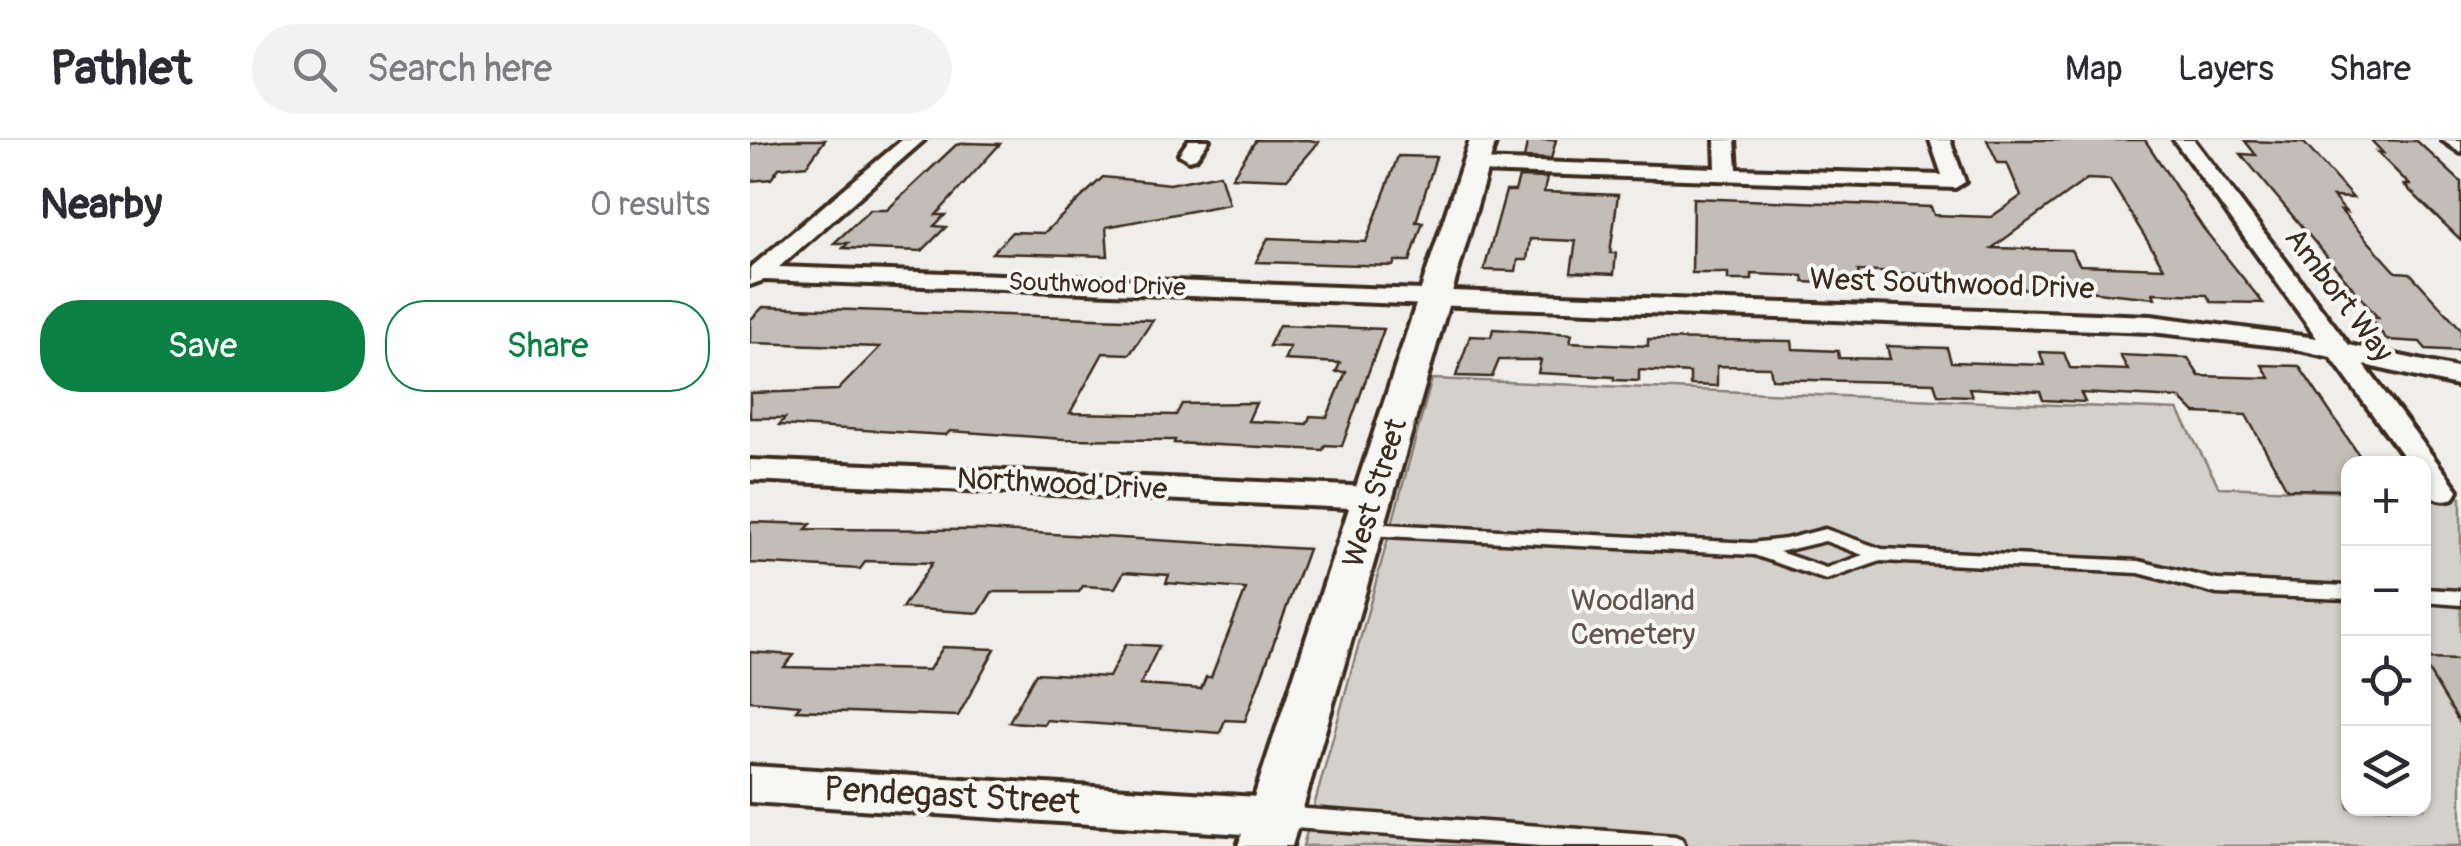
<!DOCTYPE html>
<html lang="en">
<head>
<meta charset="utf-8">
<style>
	:root { --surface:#fff; --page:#f2f2f3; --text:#2b2b33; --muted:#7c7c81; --line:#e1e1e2; --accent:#0b8043 }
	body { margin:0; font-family:Pangolin,sans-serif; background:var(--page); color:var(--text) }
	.controls { position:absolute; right:30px; bottom:30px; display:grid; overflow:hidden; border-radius:20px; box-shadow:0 2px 8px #0004 }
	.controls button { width:90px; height:90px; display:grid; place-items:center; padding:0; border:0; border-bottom:2px solid var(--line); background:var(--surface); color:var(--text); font:50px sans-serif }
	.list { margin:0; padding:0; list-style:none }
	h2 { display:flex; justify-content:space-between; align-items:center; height:130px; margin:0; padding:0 40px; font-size:42px }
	h2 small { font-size:32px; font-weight:400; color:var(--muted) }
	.actions { display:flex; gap:20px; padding:30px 40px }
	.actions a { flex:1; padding:22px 0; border:2px solid var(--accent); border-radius:40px; text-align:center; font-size:35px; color:var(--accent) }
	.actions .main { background:var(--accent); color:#fff }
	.icon { flex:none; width:55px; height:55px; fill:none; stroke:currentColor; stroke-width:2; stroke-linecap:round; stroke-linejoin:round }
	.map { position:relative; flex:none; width:1711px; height:706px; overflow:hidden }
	header { display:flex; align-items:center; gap:60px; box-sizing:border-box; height:140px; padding:0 50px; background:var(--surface); border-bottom:2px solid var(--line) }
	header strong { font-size:48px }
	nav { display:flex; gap:55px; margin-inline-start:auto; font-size:35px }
	.search { width:700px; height:90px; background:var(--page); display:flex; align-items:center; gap:25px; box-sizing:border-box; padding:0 35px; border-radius:55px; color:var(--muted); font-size:38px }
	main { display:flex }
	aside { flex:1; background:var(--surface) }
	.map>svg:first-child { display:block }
	.green { fill:#d4d1cc; stroke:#887e75; stroke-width:2.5 }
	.building { fill:#c2bdb7; stroke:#3b2a1e; stroke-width:2.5; fill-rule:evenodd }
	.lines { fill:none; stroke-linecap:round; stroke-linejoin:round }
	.service-casing { stroke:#3b2a1e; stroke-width:7 }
	.minor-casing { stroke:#3b2a1e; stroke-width:8 }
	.secondary-casing { stroke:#3b2a1e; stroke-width:8 }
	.service { fill:#f6f6f2; fill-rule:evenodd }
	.minor { fill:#f6f6f2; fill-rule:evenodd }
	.secondary { fill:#f6f6f2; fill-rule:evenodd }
	.labels { text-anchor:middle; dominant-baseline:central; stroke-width:8; stroke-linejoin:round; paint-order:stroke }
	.far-street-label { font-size:25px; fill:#3b2a1e; stroke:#f6f6f2 }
	.street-label { font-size:30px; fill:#3b2a1e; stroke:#f6f6f2 }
	.park-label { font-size:30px; fill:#61544a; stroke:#f6f6f2 }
	.near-street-label { font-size:35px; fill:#3b2a1e; stroke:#f6f6f2 }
</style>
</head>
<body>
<header>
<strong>Pathlet</strong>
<div class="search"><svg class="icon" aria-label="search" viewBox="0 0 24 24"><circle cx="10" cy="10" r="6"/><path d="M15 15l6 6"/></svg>Search here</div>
<nav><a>Map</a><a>Layers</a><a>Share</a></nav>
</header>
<main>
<aside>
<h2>Nearby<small>0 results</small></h2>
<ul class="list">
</ul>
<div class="actions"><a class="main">Save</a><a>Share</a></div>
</aside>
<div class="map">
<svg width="1711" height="706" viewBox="0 0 1711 706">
	<rect width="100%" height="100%" fill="#efeeea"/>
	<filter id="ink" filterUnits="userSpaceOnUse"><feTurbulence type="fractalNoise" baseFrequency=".01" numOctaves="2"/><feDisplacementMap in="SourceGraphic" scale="20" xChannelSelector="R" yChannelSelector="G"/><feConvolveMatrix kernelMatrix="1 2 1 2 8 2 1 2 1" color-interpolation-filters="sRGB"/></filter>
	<g filter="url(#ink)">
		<!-- green -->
		<polygon class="green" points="682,239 1428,270 1469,347 1598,352 1598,668 1674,668 1674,355 1711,357 1711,706 553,706"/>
		<!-- building -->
		<g class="building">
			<polygon points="34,0 75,0 57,25 29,28 21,39 0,41 0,4"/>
			<polygon points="506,0 559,0 569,2 537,39 482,37"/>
			<polygon points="778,0 806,0 801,19 774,18"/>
			<path d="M1237,0H1395L1453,88L1513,163L1461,162L1457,155L1403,153L1405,158L1317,149L1197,148L1193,135L1108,131L1110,145L1054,142L1053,136L1002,134V140H978V133H942L943,58L1181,67L1184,75L1241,77L1271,56L1257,23H1248ZM1337,39L1360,40L1414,128L1330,125L1321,110L1242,108Z"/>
			<polygon points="1621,0 1667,1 1711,42 1711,100 1654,45 1660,45 1627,12 1633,13"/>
			<polygon points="1495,1 1554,3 1603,58 1583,57 1596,72 1591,71 1646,132 1660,133 1711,189 1711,211 1676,209 1670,202 1637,200 1619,177 1628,178 1491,14 1506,15"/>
			<polygon points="216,3 250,4 186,75 195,75 184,86 196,87 172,111 93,108 98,103 84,103 120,70 137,70 206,5"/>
			<polygon points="648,16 686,17 666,82 673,82 660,121 645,121 643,126 506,122 518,98 616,102"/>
			<polygon points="470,34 479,64 356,87 358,116 242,113 262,92 294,93 353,37 420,44"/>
			<polygon points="769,37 797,38 794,52 868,55 860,113 866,113 864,134 821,132 826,101 780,99 777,120 768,120 766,131 734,130 756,51 765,51"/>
			<polygon points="13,167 403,180 380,214 353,213 320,273 426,275 432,264 506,263 498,281 557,284 560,276 577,277 596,232 586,232 590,223 534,220 540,207 519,206 529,185 634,189 592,306 575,305 573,310 424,303 425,300 314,299 200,291 196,295 29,285 35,278 0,278 0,253 88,250 130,207 0,203 0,180"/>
			<polygon points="743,189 822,194 820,202 898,206 898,199 1042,201 1043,209 1088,211 1089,218 1140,219 1137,206 1163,207 1197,208 1201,222 1294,225 1290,212 1314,213 1320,228 1378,230 1370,215 1438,218 1449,236 1520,238 1512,225 1549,226 1615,324 1598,324 1598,350 1537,349 1496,275 1445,273 1430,258 1331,253 1335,262 1293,260 1290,252 1219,248 1222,256 1188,255 1184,243 1022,239 1020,227 967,226 967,246 940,245 940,233 889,230 889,241 864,240 864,237 788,233 791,220 749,220 742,237 706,236 720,196 741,197"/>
			<polygon points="0,382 61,384 56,389 232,390 558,409 495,581 475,580 470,593 296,580 294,584 259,582 286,533 359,537 376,504 409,506 390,545 451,549 456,537 461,537 496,449 416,443 419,435 374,432 365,448 333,446 329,452 242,452 229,473 152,468 182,423 116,421 110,429 0,423"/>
			<polygon points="193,507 245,509 208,576 46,570 50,565 0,561 0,512 44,515 34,527 179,530"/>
			<polygon points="1674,519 1711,520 1711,585 1674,524"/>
		</g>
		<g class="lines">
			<defs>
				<g id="service">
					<path d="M616,383L1001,403L1036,399L1075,389L1132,409L1389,421L1467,440L1598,446V459L1467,454L1389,433L1131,421L1076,440L1004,415L616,395L611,393L608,389L611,385ZM1075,401L1113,415L1076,428L1029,412Z"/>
					<polygon points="1674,449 1711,451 1711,465 1674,462"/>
					<polygon points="530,667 925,696 932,699 935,706 791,706 530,687 523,684 520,677 523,670"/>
				</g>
				<g id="minor">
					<path d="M152,0H174L29,127L1401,176L1567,198L1424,0H1444L1599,205L1711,229V247L1614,225L1708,350L1704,358C1677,366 1674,345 1674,323H1658L1581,217L1536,207L1401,192L14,140L0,145V128Z"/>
					<polygon points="439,0 459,0 446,18 439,20 429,14"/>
					<polygon points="965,0 985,0 987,29 1192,35 1180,0 1200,0 1215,42 1205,48 726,32 716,26 726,20 966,28"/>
					<polygon points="1692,0 1711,0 1711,13"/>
					<polygon points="0,320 623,347 634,350 638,358 634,366 623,369 0,340"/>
					<polygon points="0,626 524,658 538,664 544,677 538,690 524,696 0,662"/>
				</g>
				<polygon id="secondary" points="720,0 746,0 542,706 488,706"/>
			</defs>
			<!-- service casing -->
			<use href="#service" class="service-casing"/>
			<!-- minor casing -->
			<use href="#minor" class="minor-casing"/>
			<!-- secondary casing -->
			<use href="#secondary" class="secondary-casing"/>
			<!-- service -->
			<use href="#service" class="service"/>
			<!-- minor -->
			<use href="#minor" class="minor"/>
			<!-- secondary -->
			<use href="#secondary" class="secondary"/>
		</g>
	</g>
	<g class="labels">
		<!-- far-street labels -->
		<g class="far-street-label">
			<text transform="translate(347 145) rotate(2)">Southwood Drive</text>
		</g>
		<!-- street labels -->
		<g class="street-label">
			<text transform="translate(1202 144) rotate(2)">West Southwood Drive</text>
			<text transform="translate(1589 155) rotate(53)">Ambort Way</text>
			<text transform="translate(312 344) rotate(3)">Northwood Drive</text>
			<text transform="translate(625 353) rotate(-73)">West Street</text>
		</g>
		<!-- park labels -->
		<g class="park-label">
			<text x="883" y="460">Woodland<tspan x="883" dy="34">Cemetery</tspan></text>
		</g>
		<!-- near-street labels -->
		<g class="near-street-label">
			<text transform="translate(202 656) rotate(3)">Pendegast Street</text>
		</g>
	</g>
</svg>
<div class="controls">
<button>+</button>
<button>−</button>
<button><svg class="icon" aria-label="locate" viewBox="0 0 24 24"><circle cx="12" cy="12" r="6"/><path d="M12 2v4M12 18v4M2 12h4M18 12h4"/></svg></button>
<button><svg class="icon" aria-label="layers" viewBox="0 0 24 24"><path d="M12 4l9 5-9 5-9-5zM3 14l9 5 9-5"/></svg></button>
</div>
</div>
</main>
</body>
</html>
